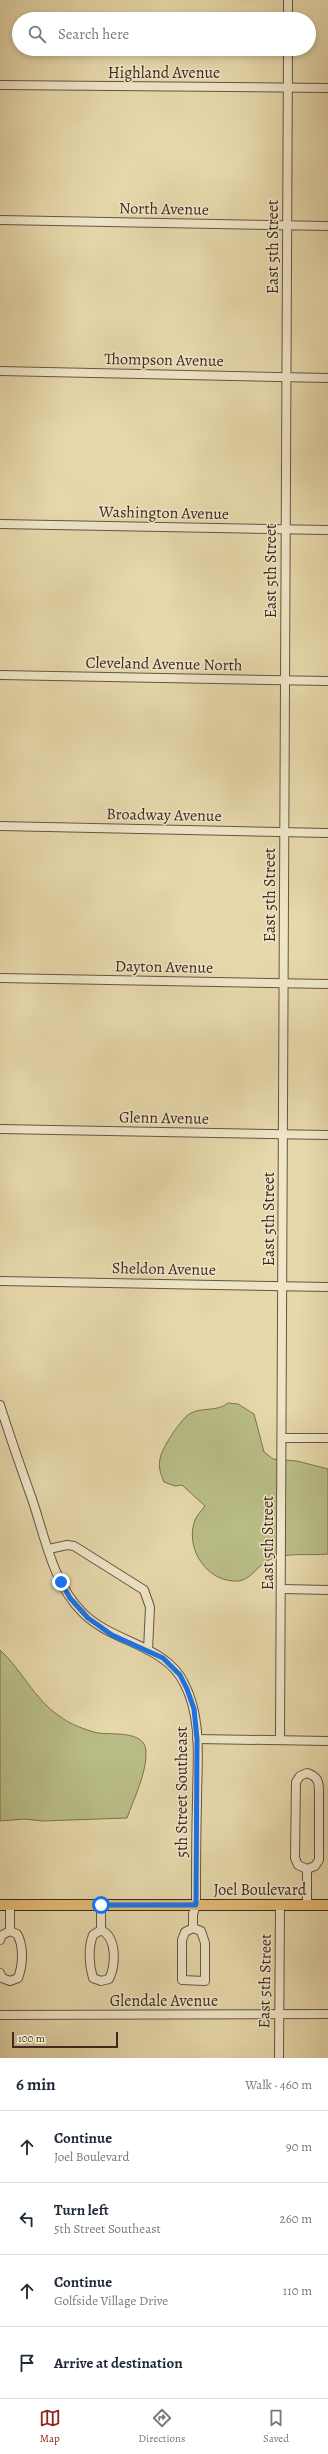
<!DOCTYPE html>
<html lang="en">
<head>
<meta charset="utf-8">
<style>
	:root { --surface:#fff; --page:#f2f2f3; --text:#1f2937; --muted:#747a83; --line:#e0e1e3; --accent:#8f2418 }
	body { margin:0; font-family:Alegreya,serif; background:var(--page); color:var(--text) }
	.scale { position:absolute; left:12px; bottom:10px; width:106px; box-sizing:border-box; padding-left:4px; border:2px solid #3f281f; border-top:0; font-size:11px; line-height:14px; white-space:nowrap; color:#3f281f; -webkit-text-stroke:3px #efe6c8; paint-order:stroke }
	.stop { position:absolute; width:12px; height:12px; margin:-9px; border:3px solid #1a73e8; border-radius:50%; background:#fff }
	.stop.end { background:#1a73e8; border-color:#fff; box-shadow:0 1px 4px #0008 }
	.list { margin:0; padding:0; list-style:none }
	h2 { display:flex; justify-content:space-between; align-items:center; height:52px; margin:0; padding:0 16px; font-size:17px }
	h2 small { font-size:13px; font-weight:400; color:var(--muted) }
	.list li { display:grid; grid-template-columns:26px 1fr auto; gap:12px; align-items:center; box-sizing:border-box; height:72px; padding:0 16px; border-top:1px solid var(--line) }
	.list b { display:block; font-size:15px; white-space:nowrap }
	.list p { margin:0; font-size:13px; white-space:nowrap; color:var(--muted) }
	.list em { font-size:13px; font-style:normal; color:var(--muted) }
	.icon { flex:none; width:22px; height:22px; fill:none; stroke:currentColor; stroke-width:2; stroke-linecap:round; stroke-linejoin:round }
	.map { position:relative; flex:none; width:328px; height:2058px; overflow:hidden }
	.search { position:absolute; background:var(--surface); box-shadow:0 2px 6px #0003; left:12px; right:12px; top:12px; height:44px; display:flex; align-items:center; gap:10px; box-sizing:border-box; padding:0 14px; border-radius:22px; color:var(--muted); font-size:15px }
	.sheet { height:340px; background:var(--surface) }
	nav { display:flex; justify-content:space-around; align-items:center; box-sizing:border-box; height:56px; border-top:1px solid var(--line); background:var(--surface); font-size:11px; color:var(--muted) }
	nav a { display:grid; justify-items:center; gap:2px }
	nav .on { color:var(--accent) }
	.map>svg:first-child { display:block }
	.green { fill:#b9bd86; stroke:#7c7252 }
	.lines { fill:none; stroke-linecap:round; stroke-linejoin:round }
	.minor-casing { stroke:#695442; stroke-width:10 }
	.major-casing { stroke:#3f281f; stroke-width:12 }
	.minor { stroke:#efe6c8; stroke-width:8 }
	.major { stroke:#e3bc76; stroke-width:10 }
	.route { stroke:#1a73e8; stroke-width:5 }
	.labels { text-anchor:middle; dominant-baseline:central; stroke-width:3; stroke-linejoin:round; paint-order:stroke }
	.street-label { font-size:16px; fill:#3f281f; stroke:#efe6c8 }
</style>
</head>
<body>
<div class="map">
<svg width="328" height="2058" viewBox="0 0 328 2058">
	<rect width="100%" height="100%" fill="#e6d8ab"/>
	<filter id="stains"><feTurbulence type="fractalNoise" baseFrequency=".005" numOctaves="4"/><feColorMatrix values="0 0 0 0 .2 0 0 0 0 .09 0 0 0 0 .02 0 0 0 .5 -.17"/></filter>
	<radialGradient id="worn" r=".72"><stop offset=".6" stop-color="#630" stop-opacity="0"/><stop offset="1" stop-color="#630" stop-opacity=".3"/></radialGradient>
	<!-- green -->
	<g class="green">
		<path d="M228,1403L238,1404L254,1414L264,1452L273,1459L297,1461L328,1469V1554C308,1556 290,1552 271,1559C256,1565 251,1583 233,1581C204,1579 185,1546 195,1520C197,1515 202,1510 205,1506L182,1485L175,1486L164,1482C161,1475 158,1467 160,1459C161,1449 182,1417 191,1413C203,1407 217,1412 228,1403Z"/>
		<path d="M0,1650C22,1670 34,1699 59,1716C70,1724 85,1730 98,1733C111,1735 145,1730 146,1751C147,1773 134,1798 127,1818L42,1821L25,1819L0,1821Z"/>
	</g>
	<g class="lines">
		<defs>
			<g id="minor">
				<polyline points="288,19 288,0"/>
				<polyline points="0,85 328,88"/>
				<polyline points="0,220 328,226"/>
				<polyline points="0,371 328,378"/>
				<polyline points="0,524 328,530"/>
				<polyline points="0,675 328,681"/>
				<polyline points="0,826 328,833"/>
				<polyline points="0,978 328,984"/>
				<polyline points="0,1129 328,1135"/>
				<polyline points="0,1281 328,1287"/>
				<path d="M0,1405C10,1437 21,1468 32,1499C45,1537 53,1583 82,1612C112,1643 165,1644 184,1683C203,1719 197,1763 197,1802C196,1836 196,1871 196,1905L193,1914V1928"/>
				<polyline points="282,1438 328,1438"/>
				<polyline points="49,1549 67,1545 74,1546 144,1590 150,1607 148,1650"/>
				<polyline points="282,1589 328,1590"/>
				<polyline points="197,1739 328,1741"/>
				<polyline points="280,1740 288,49"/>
				<path d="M307,1773C317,1776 319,1781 319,1791V1860L315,1866L307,1869L298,1865L295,1858L296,1782L300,1776Z"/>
				<polyline points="10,1905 10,1931"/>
				<polyline points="101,1905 101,1930"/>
				<polyline points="307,1905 307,1869"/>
				<polygon points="193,1928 201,1931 205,1943 205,1981 182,1980 182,1940 185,1932"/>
				<path d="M101,1930C117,1937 116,1965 109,1979L101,1981L93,1978C89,1965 88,1948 93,1935Z"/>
				<path d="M0,1940L2,1935L10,1931L17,1934C24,1946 23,1965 18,1978L10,1981L2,1978L0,1973"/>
				<polyline points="0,2015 328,2014"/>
				<polyline points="279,2058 280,1905"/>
			</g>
			<polyline id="major" points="0,1905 328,1905"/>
		</defs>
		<!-- minor casing -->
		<use href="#minor" class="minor-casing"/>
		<!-- major casing -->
		<use href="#major" class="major-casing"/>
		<!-- minor -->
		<use href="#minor" class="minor"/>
		<!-- major -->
		<use href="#major" class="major"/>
	</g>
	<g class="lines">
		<!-- route -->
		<polyline class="route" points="61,1582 70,1598 88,1618 112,1635 163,1658 180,1675 187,1689 194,1709 197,1739 196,1905 101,1905"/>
	</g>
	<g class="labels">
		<!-- street labels -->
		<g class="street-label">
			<text x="164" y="73">Highland Avenue</text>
			<text transform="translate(164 209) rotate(1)">North Avenue</text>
			<text transform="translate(273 247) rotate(-90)">East 5th Street</text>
			<text transform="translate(164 360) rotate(1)">Thompson Avenue</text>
			<text transform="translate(164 513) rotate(1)">Washington Avenue</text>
			<text transform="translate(271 571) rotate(-90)">East 5th Street</text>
			<text transform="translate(164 664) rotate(1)">Cleveland Avenue North</text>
			<text transform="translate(164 815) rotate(1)">Broadway Avenue</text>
			<text transform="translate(270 895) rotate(-90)">East 5th Street</text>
			<text transform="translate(164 967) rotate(1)">Dayton Avenue</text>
			<text transform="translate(164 1118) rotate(1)">Glenn Avenue</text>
			<text transform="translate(269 1219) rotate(-90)">East 5th Street</text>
			<text transform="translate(164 1269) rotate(1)">Sheldon Avenue</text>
			<text transform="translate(268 1543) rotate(-90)">East 5th Street</text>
			<text transform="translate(182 1792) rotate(-90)">5th Street Southeast</text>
			<text x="260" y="1890">Joel Boulevard</text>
			<text transform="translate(265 1981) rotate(-89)">East 5th Street</text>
			<text x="164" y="2001">Glendale Avenue</text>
		</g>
	</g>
	<rect width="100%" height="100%" filter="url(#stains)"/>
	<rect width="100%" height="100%" fill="url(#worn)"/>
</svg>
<div class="scale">100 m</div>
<div class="stop" style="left:101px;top:1905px"></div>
<div class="stop end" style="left:61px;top:1582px"></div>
<div class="search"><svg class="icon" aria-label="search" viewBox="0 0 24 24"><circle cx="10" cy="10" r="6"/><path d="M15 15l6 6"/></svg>Search here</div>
</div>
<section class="sheet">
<h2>6 min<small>Walk · 460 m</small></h2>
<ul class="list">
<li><svg class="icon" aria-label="ahead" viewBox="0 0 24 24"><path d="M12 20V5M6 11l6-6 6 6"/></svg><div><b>Continue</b><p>Joel Boulevard</p></div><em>90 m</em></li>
<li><svg class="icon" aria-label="left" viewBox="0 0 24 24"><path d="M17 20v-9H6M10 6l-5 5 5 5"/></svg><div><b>Turn left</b><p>5th Street Southeast</p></div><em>260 m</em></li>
<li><svg class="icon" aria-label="ahead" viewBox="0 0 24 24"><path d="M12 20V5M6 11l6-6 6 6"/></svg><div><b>Continue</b><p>Golfside Village Drive</p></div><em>110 m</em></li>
<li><svg class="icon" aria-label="arrive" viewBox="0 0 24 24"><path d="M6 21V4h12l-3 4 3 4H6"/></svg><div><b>Arrive at destination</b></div></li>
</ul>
</section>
<nav>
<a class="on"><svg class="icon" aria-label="map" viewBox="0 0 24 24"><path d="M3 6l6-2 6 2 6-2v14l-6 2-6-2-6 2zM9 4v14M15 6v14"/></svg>Map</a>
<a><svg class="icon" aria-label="directions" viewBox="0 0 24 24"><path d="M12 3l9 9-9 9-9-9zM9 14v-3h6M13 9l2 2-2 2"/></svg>Directions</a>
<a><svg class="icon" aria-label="saved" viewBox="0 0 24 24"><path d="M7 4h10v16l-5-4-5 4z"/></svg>Saved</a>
</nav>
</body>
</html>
